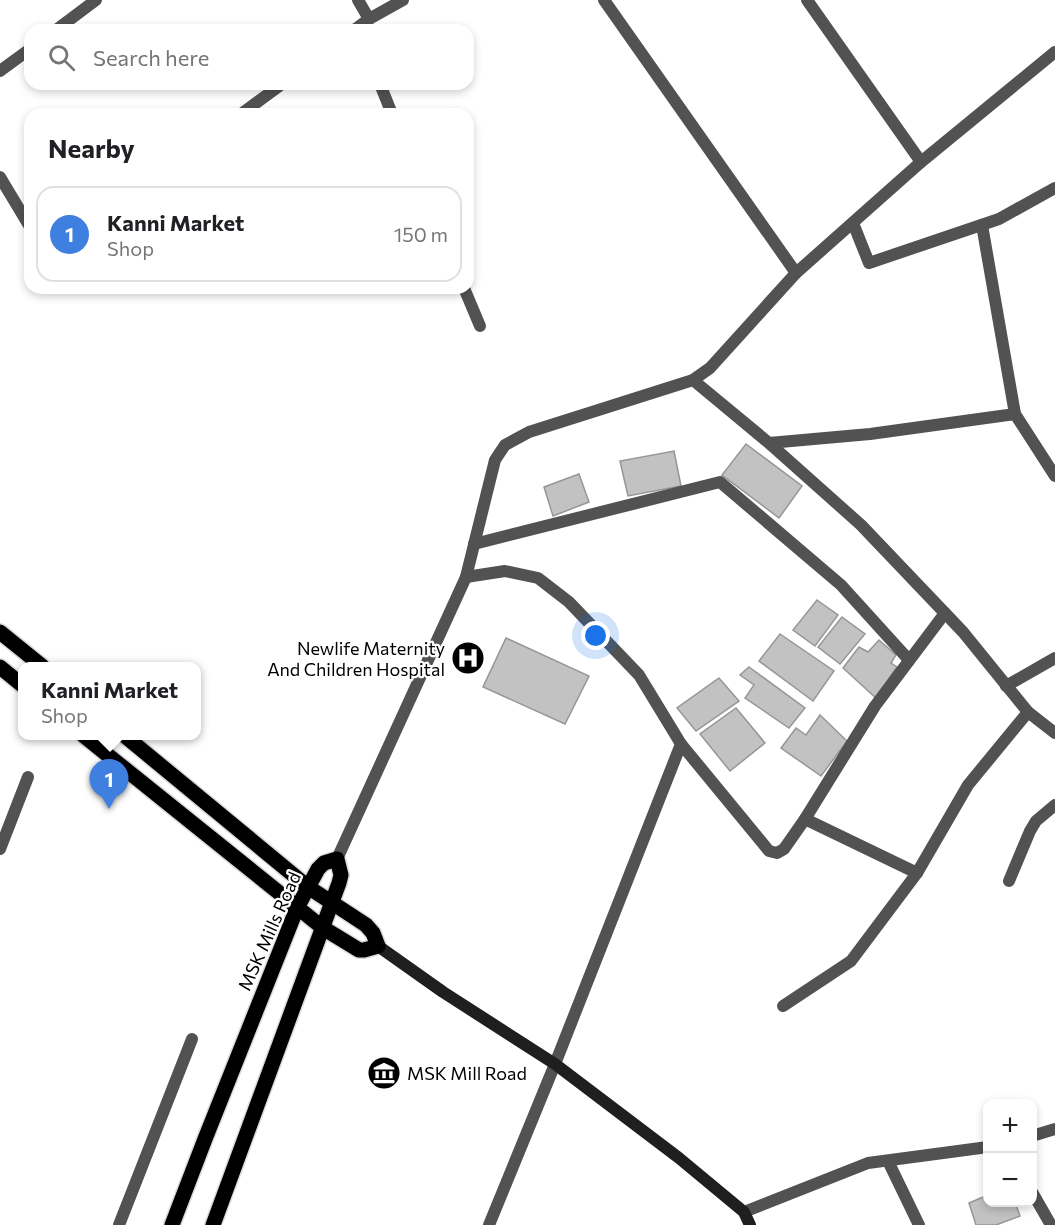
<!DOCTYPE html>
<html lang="en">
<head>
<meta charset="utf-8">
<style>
	:root { --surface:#fff; --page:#f2f2f2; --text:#202124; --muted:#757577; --line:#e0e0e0; --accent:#db2777 }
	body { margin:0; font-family:Commissioner,sans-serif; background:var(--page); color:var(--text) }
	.controls { position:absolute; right:18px; bottom:18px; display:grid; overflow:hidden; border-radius:12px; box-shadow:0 3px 9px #0003 }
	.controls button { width:54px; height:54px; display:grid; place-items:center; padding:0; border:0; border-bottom:2px solid var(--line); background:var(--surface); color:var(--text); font:30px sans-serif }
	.you { position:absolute; left:596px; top:636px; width:21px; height:21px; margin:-15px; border:4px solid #fff; border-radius:50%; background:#1a73e8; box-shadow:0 0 0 9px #1a73e833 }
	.badge { display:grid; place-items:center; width:39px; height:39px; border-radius:50%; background:var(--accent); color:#fff; font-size:20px; font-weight:700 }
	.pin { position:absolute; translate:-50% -50px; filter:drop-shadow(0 2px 3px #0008) }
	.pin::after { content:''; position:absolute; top:32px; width:21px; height:18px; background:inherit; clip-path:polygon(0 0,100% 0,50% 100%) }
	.popup { position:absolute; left:18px; top:662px; width:183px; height:78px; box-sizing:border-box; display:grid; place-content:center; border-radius:12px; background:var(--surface); filter:drop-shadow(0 2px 4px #0005); font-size:20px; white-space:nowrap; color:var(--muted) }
	.popup b { font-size:22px; color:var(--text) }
	.popup::after { content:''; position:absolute; left:50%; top:100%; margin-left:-12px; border:12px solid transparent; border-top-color:var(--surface) }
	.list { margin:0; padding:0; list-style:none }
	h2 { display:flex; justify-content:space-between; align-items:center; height:78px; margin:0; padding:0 24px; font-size:26px }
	h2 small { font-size:20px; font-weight:400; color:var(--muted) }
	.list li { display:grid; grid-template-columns:39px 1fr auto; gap:18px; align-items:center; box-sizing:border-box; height:96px; margin:0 12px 12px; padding:0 12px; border:2px solid var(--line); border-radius:18px }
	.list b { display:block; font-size:22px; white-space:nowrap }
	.list p { margin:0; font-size:20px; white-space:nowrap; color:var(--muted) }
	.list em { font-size:20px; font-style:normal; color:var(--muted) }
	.icon { flex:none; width:33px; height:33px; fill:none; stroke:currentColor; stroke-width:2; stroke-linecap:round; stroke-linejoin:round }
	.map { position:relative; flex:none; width:1055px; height:1225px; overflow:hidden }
	.search { position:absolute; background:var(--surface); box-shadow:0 3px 9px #0003; left:24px; top:24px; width:450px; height:66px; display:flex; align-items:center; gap:15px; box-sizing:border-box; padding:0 21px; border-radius:18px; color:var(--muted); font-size:22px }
	.panel { position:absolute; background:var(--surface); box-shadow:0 3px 9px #0003; left:24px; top:108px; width:450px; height:186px; border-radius:18px }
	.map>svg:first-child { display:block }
	.building { fill:#c2c2c2; stroke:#969696; stroke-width:1.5 }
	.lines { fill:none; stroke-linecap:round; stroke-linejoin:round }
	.primary-casing { stroke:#dbdbdb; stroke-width:18 }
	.minor { stroke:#525252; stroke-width:12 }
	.tertiary { stroke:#525252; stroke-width:12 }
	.secondary { stroke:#1f1f1f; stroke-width:12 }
	.primary { stroke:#000; stroke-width:15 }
	.labels { text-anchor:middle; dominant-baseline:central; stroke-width:4.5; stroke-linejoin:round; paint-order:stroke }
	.poi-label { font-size:18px; fill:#000; stroke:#fff; text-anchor:end }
	.street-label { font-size:18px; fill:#000; stroke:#fff }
</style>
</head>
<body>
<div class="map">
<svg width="1055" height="1225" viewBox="0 0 1055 1225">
	<rect width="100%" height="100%" fill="#fff"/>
	<!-- building -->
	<g class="building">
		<polygon points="746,444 802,486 779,518 722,475"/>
		<polygon points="674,451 681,486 628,496 620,461"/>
		<polygon points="579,474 589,502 553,516 544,487"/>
		<polygon points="817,600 838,615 815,646 793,630"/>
		<polygon points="842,617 865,634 840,664 818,647"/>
		<polygon points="780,634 834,671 813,701 759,661"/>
		<polygon points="506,638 589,676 565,724 483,687"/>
		<polygon points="879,640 896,655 891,663 897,667 876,698 843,668 859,647 868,652"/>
		<polygon points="749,667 805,708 789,728 745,698 754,685 740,675"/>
		<polygon points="719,678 739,701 696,731 677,708"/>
		<polygon points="736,708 765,743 730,771 700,734"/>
		<polygon points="820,715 847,741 821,776 781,748 796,728 806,735"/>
		<polygon points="988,1195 988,1202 1015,1202 1020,1216 996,1225 976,1225 969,1203"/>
	</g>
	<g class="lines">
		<defs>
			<g id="primary">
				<polyline points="0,632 42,666"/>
				<polyline points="0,667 22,685"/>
				<polyline points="84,736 323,928 359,950 364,950 378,946 373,933 366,925 308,887 125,736"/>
				<polyline points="172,1225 205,1139 297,908 318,869 324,863 337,859 341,875 339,883 213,1225"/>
			</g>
		</defs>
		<!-- primary casing -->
		<use href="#primary" class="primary-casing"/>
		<!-- minor -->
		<g class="minor">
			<polyline points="358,0 369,19"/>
			<polyline points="604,0 796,273"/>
			<polyline points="807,0 921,162"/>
			<polyline points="56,30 96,0"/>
			<polyline points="354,30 369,19 403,0"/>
			<polyline points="0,71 30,49"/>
			<polyline points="380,84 392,114"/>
			<polyline points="241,114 282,84"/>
			<polyline points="0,177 30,227"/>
			<polyline points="853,223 869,263 999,219 1055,188"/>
			<polyline points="982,225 1015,414"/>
			<polyline points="464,288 480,326"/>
			<polyline points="769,443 870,434 1015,414 1055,476"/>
			<polyline points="474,544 720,482 841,585 909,660"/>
			<polyline points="466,577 505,571 538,578 569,602 639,675 681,744 555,1064 489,1225"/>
			<polyline points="945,613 875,706 805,819 917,873 968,785 1028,712"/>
			<polyline points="1006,686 1055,658"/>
			<polyline points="681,744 769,851 777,853 784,849 805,819"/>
			<polyline points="0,849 28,777"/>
			<polyline points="1009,881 1030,831 1036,821 1055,805"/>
			<polyline points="783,1006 851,961 917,873"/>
			<polyline points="1032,1136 1055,1129"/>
			<polyline points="888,1161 919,1225"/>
			<polyline points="1032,1192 1051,1225"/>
			<polyline points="744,1212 868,1163 988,1147"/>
			<polyline points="119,1225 192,1039"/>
		</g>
		<!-- tertiary -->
		<g class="tertiary">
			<polyline points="693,380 769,443 861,525 963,632 1028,712 1055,733"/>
			<polyline points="337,859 466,577 495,460 505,445 529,432 693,380 710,368 796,273 921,162 1055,52"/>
		</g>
		<!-- secondary -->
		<polyline class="secondary" points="378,946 443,992 555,1064 679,1158 744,1212 750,1225"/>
		<!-- primary -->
		<use href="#primary" class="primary"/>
	</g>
	<!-- icons -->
	<defs>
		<symbol id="hospital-disc" viewBox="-11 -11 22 22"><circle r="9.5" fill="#000" stroke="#fff"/><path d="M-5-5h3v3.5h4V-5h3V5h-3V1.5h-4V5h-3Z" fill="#fff"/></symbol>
		<symbol id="museum-disc" viewBox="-11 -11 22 22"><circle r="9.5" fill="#000" stroke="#fff"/><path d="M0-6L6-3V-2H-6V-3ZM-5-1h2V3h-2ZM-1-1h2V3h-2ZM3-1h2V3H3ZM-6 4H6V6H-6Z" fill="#fff"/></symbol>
	</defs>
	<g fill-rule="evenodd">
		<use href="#hospital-disc" x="449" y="639" width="38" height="38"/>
		<use href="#museum-disc" x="365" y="1054" width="38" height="38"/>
	</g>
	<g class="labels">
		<!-- poi labels -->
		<g class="poi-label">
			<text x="445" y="648">Newlife Maternity<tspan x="445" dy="21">And Children Hospital</tspan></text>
			<text x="407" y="1073" text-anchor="start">MSK Mill Road</text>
		</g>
		<!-- street labels -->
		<g class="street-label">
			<text transform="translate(269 931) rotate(-66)">MSK Mills Road</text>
		</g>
	</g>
</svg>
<div class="controls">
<button>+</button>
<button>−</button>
</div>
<div class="you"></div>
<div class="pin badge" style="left:109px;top:809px;background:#3f7fe0">1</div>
<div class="popup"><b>Kanni Market</b>Shop</div>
<div class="search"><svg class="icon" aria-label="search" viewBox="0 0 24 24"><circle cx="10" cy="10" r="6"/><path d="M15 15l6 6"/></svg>Search here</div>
<section class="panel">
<h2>Nearby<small></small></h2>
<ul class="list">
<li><span class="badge" style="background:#3f7fe0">1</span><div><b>Kanni Market</b><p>Shop</p></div><em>150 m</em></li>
</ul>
</section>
</div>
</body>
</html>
